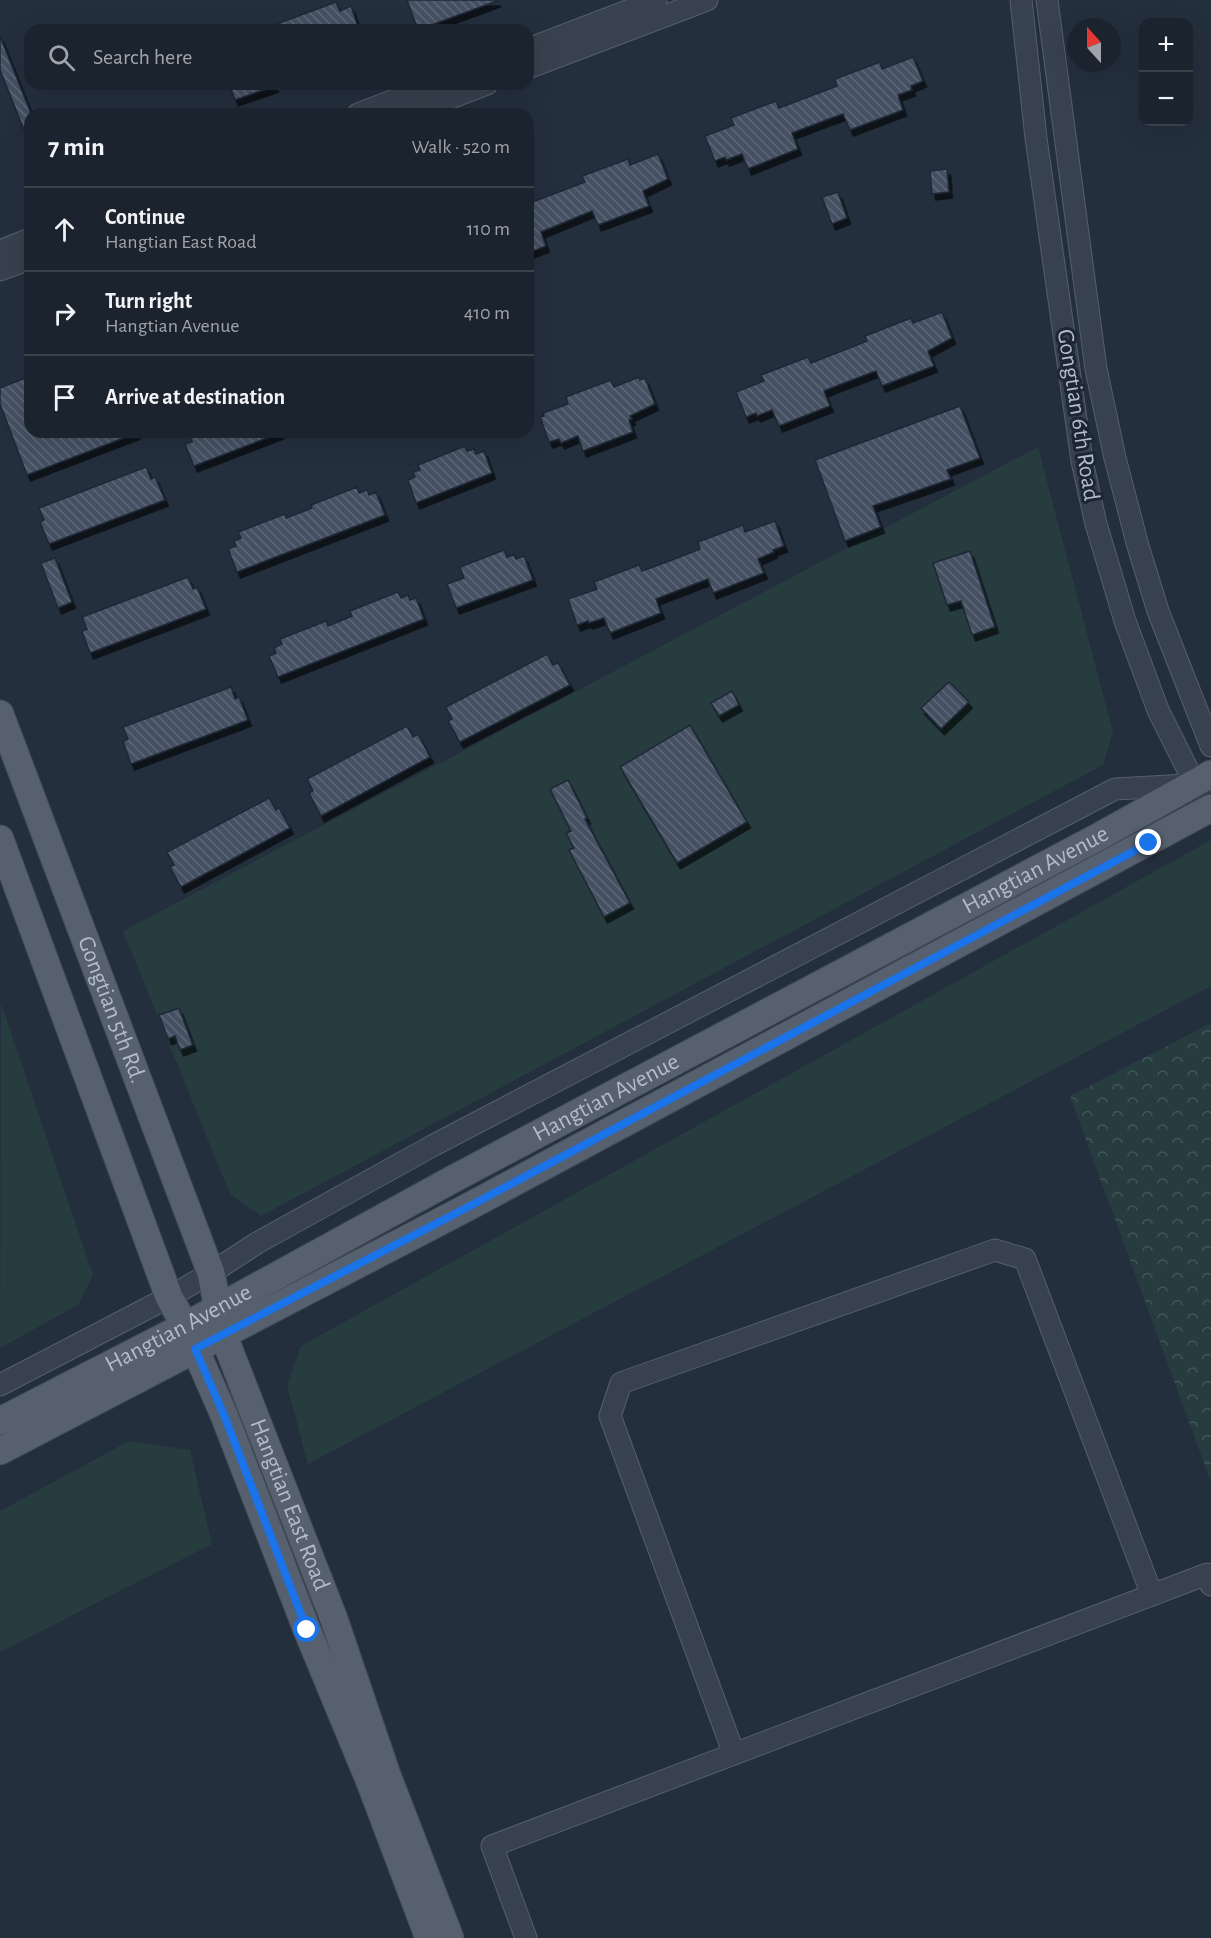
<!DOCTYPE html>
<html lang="en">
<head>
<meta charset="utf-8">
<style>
	:root { --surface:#1b232e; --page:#242b36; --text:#f1f3f6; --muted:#a0a4aa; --line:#39404a }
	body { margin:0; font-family:"Alegreya Sans",sans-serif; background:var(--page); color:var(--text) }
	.controls { position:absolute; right:18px; top:18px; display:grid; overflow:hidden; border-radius:12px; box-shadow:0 6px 24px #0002 }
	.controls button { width:54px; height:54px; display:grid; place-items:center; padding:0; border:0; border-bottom:2px solid var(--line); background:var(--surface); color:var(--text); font:30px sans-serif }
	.compass { position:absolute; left:1067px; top:18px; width:54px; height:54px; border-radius:50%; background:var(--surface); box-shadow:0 6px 24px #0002; rotate:339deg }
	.stop { position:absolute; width:18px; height:18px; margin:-14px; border:4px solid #1a73e8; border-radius:50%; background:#fff }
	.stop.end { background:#1a73e8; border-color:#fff; box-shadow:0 2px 6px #0008 }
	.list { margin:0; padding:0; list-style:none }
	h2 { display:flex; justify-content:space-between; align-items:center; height:78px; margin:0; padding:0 24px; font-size:26px }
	h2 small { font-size:20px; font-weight:400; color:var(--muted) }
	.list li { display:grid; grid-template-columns:39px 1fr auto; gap:18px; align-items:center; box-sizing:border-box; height:84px; padding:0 24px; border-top:2px solid var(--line) }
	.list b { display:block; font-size:22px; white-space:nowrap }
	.list p { margin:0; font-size:20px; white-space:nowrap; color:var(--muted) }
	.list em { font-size:20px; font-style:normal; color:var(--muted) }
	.icon { flex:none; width:33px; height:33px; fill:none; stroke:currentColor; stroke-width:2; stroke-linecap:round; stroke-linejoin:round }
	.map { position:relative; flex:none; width:1211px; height:1938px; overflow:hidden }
	.search { position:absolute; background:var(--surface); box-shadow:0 6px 24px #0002; left:24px; top:24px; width:510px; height:66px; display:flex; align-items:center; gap:15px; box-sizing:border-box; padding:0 21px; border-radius:18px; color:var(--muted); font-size:22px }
	.panel { position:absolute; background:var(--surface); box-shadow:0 6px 24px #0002; left:24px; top:108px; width:510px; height:330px; border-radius:18px }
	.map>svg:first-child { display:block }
	.green { fill:#263c3f }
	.forest { fill:url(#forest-crowns) }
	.building { fill:url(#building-back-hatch); stroke:#1f2835; stroke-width:1.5; filter:url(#shadow) }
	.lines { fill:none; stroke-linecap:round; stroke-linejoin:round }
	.minor-casing { stroke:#565f6c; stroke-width:23 }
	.major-casing { stroke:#414a57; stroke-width:29 }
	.minor { stroke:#38414e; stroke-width:21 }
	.major { stroke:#56606e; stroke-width:27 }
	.route { stroke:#1a73e8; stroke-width:8 }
	.labels { text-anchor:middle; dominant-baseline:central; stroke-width:6; stroke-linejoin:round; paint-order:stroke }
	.street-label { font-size:24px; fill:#b4bcc9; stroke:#1d2633 }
</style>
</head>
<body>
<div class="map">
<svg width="1211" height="1938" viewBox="0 0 1211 1938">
	<defs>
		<pattern id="forest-crowns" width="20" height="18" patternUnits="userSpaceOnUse" patternTransform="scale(1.5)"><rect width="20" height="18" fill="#263c3f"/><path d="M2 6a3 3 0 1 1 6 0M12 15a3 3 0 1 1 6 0" fill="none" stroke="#435659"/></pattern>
		<pattern id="building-back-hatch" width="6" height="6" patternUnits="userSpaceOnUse" patternTransform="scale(1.5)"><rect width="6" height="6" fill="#455162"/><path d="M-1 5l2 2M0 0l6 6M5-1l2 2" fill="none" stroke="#5d6877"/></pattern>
		<filter id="shadow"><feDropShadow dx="3.5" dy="6" stdDeviation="0" flood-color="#0009"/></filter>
	</defs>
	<rect width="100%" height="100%" fill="#242f3e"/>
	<!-- green -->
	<g class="green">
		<polygon points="1038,447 1113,732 1103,765 261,1216 230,1194 123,931"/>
		<polygon points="1211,840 1211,986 308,1464 287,1386 301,1346"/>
		<polygon points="1,1003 93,1275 78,1305 0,1348"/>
		<polygon points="129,1441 190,1450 212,1544 0,1652 0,1511"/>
	</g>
	<!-- forest -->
	<polygon class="forest" points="1211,1023 1211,1482 1070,1096"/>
	<!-- building -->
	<g class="building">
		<polygon points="407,0 496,0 497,1 418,30"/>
		<polygon points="336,2 340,11 351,6 359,30 266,30 266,28"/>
		<polygon points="0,36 30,111 30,145 0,70"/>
		<polygon points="913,57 923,81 911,86 912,90 898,95 903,110 850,130 843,114 829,119 792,133 798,149 748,169 742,154 726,160 725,157 715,161 705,136 734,125 731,118 776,101 779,108 837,86 835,79 880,62 882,69"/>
		<polygon points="229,84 274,84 275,86 235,100"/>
		<polygon points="658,154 668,179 643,191 649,206 598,225 592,211 541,232 546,246 528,253 528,202 530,203 585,182 582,176 628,159 630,165"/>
		<polygon points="947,169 949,192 932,194 930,171"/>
		<polygon points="838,192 847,218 832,224 822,197"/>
		<polygon points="942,312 952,338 928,351 934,366 882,386 876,371 839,385 824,391 830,406 779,426 772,410 757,416 756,413 746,417 736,392 764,381 761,375 808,357 811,363 867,341 865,336 911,318 913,323"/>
		<polygon points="30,376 30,432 137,433 27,475 0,404 0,388"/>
		<polygon points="639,377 640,380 645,378 655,404 630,416 632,419 629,420 633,432 583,451 578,436 561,443 559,439 549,442 540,417 544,416 543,413 568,404 566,397 579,392 611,380 614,387"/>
		<polygon points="960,406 980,458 947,470 951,479 873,506 881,527 845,541 815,460"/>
		<polygon points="198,432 280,432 280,433 194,466 185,444 192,442 190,435"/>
		<polygon points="465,446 467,451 474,449 476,454 484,451 492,473 416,503 408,480 415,477 413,472 420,470 418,465"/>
		<polygon points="146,467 151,479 155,477 165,500 49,544 40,522 44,520 39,508"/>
		<polygon points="357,487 359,493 367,490 369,495 376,492 385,515 237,572 228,549 236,546 234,541 241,538 238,532 285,514 286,518 312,508 311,505"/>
		<polygon points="775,521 784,546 773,550 774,552 758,559 764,573 713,593 708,579 656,599 661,613 610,633 604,618 589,623 588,621 577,625 568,599 597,589 594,582 639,565 642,571 672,560 700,549 698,542 743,525 745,532"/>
		<polygon points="504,550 507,557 514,555 516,559 524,556 533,580 456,608 447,584 464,578 460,567"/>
		<polygon points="970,551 995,627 972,635 961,601 947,605 933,563"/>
		<polygon points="55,558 72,602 58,608 41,563"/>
		<polygon points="188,577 193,589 197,587 206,609 90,653 82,631 87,629 82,617"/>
		<polygon points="398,592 401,598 408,595 410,600 416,598 424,619 278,677 269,656 276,653 274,648 282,644 280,639 326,621 328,626 352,616 350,611"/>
		<polygon points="547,654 553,665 558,663 570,685 460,742 448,721 452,719 446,707"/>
		<polygon points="949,682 969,702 941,729 921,708"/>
		<polygon points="231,687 235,699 239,697 248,720 131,764 123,741 128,739 123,727"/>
		<polygon points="732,691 739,705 719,716 711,703"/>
		<polygon points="690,725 747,822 677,863 620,767"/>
		<polygon points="407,726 413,737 418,734 430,757 321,816 309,793 313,791 307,779"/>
		<polygon points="568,780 587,818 585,819 630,903 604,917 569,850 574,848 566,833 571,831 550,789"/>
		<polygon points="269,798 276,810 279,808 290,828 181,887 170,867 174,865 167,852"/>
		<polygon points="179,1008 193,1045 180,1050 175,1036 168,1039 159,1015"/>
	</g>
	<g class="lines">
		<defs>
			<g id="minor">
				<polyline points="1021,0 1036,138 1082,461 1096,524 1125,621 1158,710 1208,810"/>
				<polyline points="1047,0 1096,369 1115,458 1138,546 1158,611 1211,746"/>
				<polyline points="528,49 656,0"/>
				<polyline points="528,68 707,0"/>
				<polyline points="358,114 436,84"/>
				<polyline points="409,114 487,84"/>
				<polyline points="0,251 30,239"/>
				<polyline points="0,270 30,259"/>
				<polyline points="0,1385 169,1297 211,1273 257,1243 434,1145 1115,789 1187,785"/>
				<polyline points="734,1754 610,1416 621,1383 995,1250 1025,1259 1152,1595"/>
				<polyline points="526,1938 492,1846 1207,1574 1211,1585"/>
			</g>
			<g id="major">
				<path id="s1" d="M0,714L211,1273L223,1334L334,1619L387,1775L450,1938"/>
				<polyline points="0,839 169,1297 185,1326 224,1415 307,1630 370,1782 429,1938"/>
				<path id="s2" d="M0,1421L185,1326L455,1178L1098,837L1211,774"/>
				<polyline points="0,1451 468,1207 1211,808"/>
			</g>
		</defs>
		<!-- minor casing -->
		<use href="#minor" class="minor-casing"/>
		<!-- major casing -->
		<use href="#major" class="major-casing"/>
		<!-- minor -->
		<use href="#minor" class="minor"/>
		<!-- major -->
		<use href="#major" class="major"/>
	</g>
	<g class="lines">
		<!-- route -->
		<polyline class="route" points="307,1630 224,1415 195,1349 468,1207 1149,843"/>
	</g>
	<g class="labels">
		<!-- street labels -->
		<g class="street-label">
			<text transform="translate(1078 415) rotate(81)">Gongtian 6th Road</text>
			<text stroke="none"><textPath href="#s2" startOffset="1173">Hangtian Avenue</textPath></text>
			<text stroke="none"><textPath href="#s1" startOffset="316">Gongtian 5th Rd.</textPath></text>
			<text stroke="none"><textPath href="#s2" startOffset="687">Hangtian Avenue</textPath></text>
			<text stroke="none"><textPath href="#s2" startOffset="201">Hangtian Avenue</textPath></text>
			<text stroke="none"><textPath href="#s1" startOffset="843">Hangtian East Road</textPath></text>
		</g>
	</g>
</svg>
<div class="controls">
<button>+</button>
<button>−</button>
</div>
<svg class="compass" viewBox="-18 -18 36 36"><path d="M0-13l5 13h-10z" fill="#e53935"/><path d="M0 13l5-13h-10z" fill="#a0a4aa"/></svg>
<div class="stop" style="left:307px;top:1630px"></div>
<div class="stop end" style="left:1149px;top:843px"></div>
<div class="search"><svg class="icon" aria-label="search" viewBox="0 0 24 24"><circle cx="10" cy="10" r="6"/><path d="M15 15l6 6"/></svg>Search here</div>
<section class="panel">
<h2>7 min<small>Walk · 520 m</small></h2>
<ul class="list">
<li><svg class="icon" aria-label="ahead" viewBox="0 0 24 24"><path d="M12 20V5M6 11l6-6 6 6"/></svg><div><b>Continue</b><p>Hangtian East Road</p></div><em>110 m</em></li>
<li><svg class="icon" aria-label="right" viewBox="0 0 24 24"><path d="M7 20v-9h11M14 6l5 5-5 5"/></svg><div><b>Turn right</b><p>Hangtian Avenue</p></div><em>410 m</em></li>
<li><svg class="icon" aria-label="arrive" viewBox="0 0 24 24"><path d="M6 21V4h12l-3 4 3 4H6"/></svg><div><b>Arrive at destination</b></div></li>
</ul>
</section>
</div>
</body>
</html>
